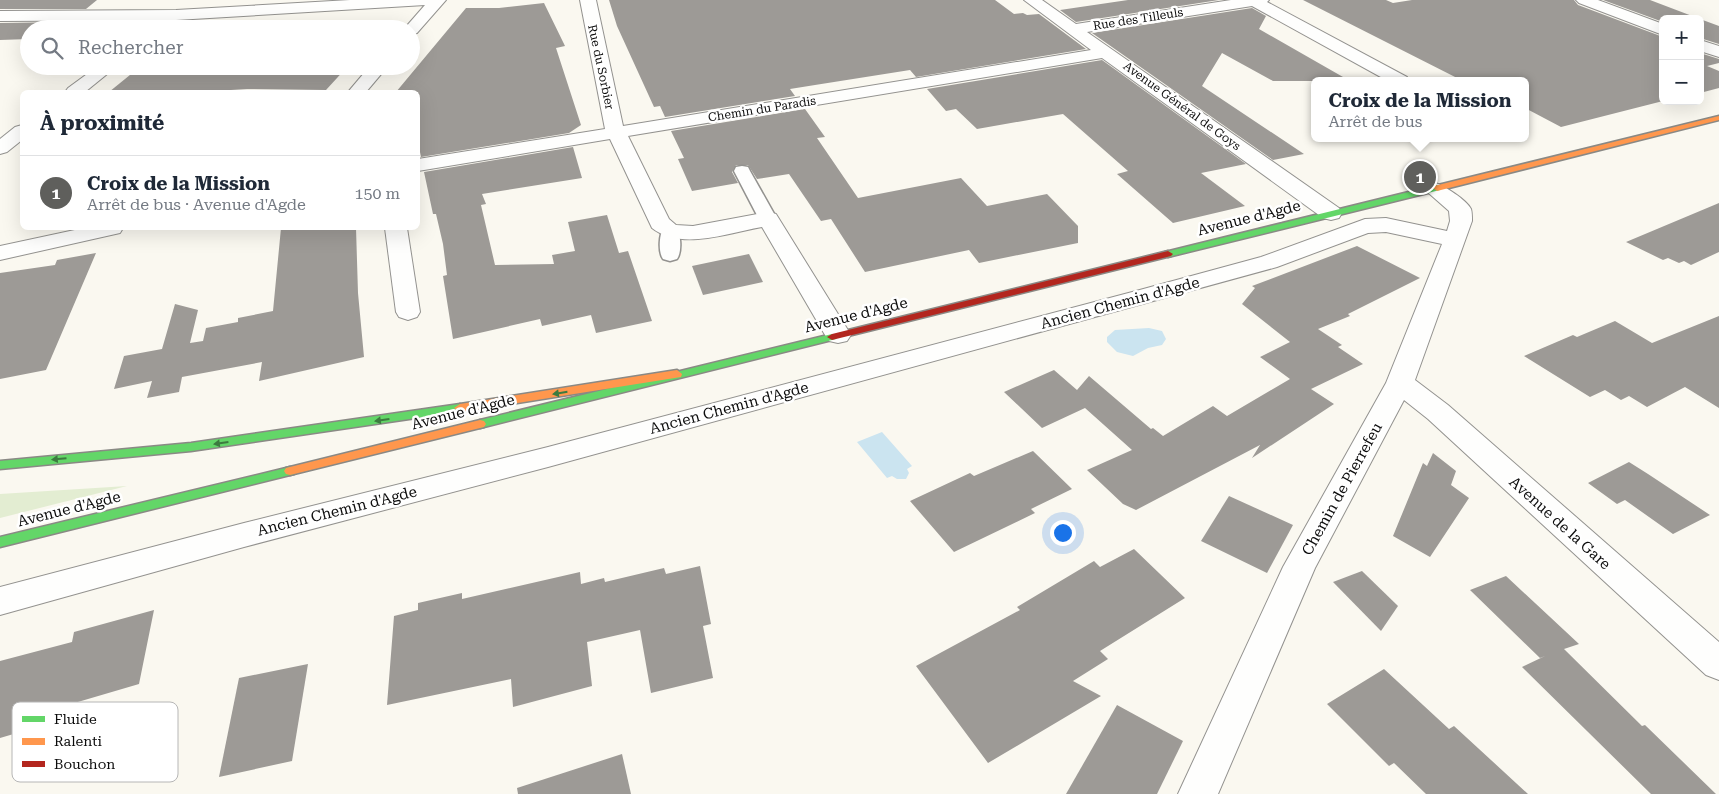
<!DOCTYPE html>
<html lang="fr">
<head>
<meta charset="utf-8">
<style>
	:root { --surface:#fff; --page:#f2f2f3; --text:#1f2937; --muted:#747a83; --line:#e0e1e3; --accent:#5f5f5c }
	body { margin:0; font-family:"Roboto Serif",serif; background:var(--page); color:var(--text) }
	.controls { position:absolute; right:15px; top:15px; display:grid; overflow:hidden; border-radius:8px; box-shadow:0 5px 20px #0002 }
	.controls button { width:45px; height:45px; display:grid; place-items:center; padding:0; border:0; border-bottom:1px solid var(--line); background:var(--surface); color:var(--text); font:25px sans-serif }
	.you { position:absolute; left:1062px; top:532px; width:18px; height:18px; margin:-12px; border:4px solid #fff; border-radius:50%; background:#1a73e8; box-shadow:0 0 0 8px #1a73e833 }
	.badge { display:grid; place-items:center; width:32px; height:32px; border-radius:50%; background:var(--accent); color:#fff; font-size:16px; font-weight:700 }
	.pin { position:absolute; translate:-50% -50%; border:2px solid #fff; box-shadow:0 1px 5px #0006 }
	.popup { position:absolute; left:1311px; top:77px; width:218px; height:65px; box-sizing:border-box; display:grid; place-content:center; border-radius:8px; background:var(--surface); filter:drop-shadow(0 1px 4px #0005); font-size:16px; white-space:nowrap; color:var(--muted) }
	.popup b { font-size:19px; color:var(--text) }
	.popup::after { content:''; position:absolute; left:50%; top:100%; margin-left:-10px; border:10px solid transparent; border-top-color:var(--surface) }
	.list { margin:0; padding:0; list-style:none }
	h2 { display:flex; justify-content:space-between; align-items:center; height:65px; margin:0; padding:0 20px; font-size:21px }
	h2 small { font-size:16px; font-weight:400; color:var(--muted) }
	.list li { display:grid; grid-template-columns:32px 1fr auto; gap:15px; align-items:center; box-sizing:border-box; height:75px; padding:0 20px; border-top:1px solid var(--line) }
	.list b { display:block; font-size:19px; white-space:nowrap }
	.list p { margin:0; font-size:16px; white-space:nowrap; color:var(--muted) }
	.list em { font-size:16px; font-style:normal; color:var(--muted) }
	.icon { flex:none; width:28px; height:28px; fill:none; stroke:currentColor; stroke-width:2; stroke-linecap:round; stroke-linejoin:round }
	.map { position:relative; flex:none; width:1719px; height:794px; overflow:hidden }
	.search { position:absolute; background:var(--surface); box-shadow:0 5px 20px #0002; left:20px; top:20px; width:400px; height:55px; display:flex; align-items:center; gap:12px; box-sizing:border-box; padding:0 18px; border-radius:28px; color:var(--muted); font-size:19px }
	.panel { position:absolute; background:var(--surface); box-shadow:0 5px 20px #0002; left:20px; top:90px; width:400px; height:140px; border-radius:8px }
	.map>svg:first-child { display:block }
	.green { fill:#e3edd2 }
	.water { fill:#cbe4f0 }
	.building { fill:#9d9a96 }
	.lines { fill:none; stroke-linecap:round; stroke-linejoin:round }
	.lane-casing { stroke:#93928f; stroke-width:3 }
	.street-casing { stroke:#93928f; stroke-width:2 }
	.fast-casing { stroke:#8a8985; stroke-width:3 }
	.slow-casing { stroke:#8a8985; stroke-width:3 }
	.jam-casing { stroke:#8a8985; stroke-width:3 }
	.lane { fill:#fefefd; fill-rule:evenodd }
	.street { fill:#fefefd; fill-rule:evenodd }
	.fast { fill:#63d668; fill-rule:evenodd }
	.slow { fill:#ff974d; fill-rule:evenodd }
	.jam { fill:#b3261e; fill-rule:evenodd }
	.oneway { fill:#3c7b3f }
	.labels { text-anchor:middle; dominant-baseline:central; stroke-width:5; stroke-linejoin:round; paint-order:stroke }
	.far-street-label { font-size:12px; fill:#0c0c0c; stroke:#fff }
	.street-label { font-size:15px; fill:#0c0c0c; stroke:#fff }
	.key { fill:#fff; stroke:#b6b6b6; stroke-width:1 }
	.key-label { font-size:14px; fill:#0c0c0c }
</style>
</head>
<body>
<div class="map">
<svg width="1719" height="794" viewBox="0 0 1719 794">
	<rect width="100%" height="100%" fill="#faf8f0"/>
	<!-- green -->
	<polygon class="green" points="127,486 0,518 0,494"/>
	<!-- water -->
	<g class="water">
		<polygon points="1149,328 1162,331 1166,339 1162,345 1148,348 1133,356 1117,352 1107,342 1107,337 1115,330"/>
		<polygon points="882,432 912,466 907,469 909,473 906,479 897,479 892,476 887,478 857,442"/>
	</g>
	<!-- building -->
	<g class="building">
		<polygon points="0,0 97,0 86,9 0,9"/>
		<polygon points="609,0 995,0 1014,14 1023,13 1027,15 1039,14 1086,49 916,77 910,70 815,85 790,89 795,96 665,117 660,106 654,107 617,26"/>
		<polygon points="1128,0 1219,0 1076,22 1060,10"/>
		<polygon points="1303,0 1386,0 1393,3 1412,0 1574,0 1578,5 1663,37 1663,101 1561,127 1525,108 1525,81 1463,81"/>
		<polygon points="1603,0 1650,0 1700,19 1663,19 1663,22"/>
		<polygon points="544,3 565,46 556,48 581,125 569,133 421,157 418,142 418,92 396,92 466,8 499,8"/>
		<polygon points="1252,8 1266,16 1259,29 1350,81 1273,81 1222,53 1202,86 1304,154 1273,160 1092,33"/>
		<polygon points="1700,19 1719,26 1719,44 1700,38"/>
		<polygon points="198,21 389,23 384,29 188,29"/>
		<polygon points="67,22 59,29 29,29 29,39 0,40 0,23"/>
		<polygon points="1700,53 1719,59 1719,63 1707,66 1719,71 1719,88 1700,93"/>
		<polygon points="1102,60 1246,164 1201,173 1245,206 1173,223 1117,174 1128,171 1063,114 977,129 956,109 946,111 927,89"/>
		<polygon points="141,66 348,66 326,90 247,89 231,90 228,92 109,92"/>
		<polygon points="805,109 825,137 817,138 858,198 961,178 987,206 1047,194 1078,226 1078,243 979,263 969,250 865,272 831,219 821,221 789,174 757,179 748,165 736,165 732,172 738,183 692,191 678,159 684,158 671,131"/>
		<polygon points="573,147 582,178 482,194 486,204 481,205 495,265 554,264 552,255 575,251 568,222 607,215 619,253 628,251 652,321 596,333 591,315 542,326 540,319 453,339 443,276 447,275 443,244 436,214 433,214 424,172"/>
		<polygon points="1719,203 1719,252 1691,265 1684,261 1679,263 1668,258 1663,260 1626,242"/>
		<polygon points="281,228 356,228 358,293 364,357 259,381 262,362 182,377 179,392 147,398 152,381 114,389 124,356 162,349 175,304 198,310 190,343 203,341 206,328 238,322 238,318 273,311"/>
		<polygon points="1357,246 1420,278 1348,314 1350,316 1318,329 1342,345 1338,347 1363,364 1311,389 1334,404 1252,458 1260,445 1136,510 1123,504 1087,470 1132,450 1085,408 1042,428 1004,392 1054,370 1077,390 1089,376 1151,429 1153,428 1163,436 1213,406 1227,416 1290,379 1260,357 1290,342 1242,304 1255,288 1252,286"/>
		<polygon points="96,253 46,370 0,379 0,273 55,265 57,260"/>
		<polygon points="749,254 763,282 703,295 692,266"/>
		<polygon points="1719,316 1719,408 1685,387 1647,407 1629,396 1621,400 1605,390 1590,397 1524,356 1573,335 1577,337 1615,321 1652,343"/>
		<polygon points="1033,451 1072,489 1031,509 1035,513 954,552 910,501 970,473 974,476"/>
		<polygon points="1433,453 1456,471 1451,485 1469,498 1430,557 1393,536 1423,463 1427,466"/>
		<polygon points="1629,462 1648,474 1710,515 1673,534 1625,500 1617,504 1588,483"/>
		<polygon points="1229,496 1293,525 1267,573 1201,541"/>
		<polygon points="1134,549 1185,598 1100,651 1108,659 1073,681 1101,696 988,763 916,666 1020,610 1017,607 1094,561 1100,567"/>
		<polygon points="700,566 711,624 703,626 713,678 651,693 640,630 587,642 592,686 513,707 511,679 387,705 394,616 418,610 418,603 462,593 462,599 580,572 581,584 604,578 605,582 664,568 666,574"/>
		<polygon points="1362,571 1398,606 1381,631 1333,582"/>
		<polygon points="1506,576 1579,644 1564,649 1642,726 1645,725 1716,794 1651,794 1522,667 1545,656 1540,658 1470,590"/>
		<polygon points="154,610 139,684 54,709 51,723 0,738 0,661 72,642 74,632"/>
		<polygon points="308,664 292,761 219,777 239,678"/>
		<polygon points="1384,669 1449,729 1454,726 1528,794 1426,794 1394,763 1389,766 1327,704"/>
		<polygon points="1117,705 1183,741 1157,794 1066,794"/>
		<polygon points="622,754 631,794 518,794 517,788"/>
	</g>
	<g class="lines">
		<defs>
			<g id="lane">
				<polygon points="742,166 748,167 750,171 777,219 774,223 768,224 762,223 759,219 734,171 736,167"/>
				<path d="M670,226L676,227C681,234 682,252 677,259L670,261L663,259C658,252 659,234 664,227Z"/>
			</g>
			<g id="street">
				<polygon points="350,0 446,0 417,33 411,35 411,29 404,29 425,5 176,20 0,21 0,11 176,10"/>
				<path d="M580,0H596L623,126L1091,50L1024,0H1042L1076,24L1231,0H1269L1267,2L1407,77L1410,81H1388L1252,6L1087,32L1339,208L1342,213L1339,218L1331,220L1323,218L1102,58L628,136L669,219L676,225L693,226L768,212L776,214L851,335L847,341L838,343L829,341L825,335L762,227C728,233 681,251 652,228L610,139L418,171V159L605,129Z"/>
				<polygon points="1576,0 1598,0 1663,24 1663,35 1579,3"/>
				<polygon points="1700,40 1719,46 1719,57 1700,51"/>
				<polygon points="98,66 117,66 85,92 65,92 68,88"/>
				<polygon points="370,66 388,66 366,92 348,92"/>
				<polygon points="22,125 22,140 7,152 0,154 0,139 15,127"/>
				<path d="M1435,183C1443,185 1467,200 1471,209C1472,212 1472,217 1472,221L1415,380L1448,405L1719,642V680L1706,675L1428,419L1404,400L1315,568L1218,794H1178L1283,567L1386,383L1442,244L1386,232L1368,233L1277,267L548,467L244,547L0,615V587L244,523L548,447L1136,291L1261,257L1365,219L1386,218L1447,231L1450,221L1449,211L1424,189L1428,185Z"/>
				<polygon points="84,228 123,228 120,233 0,260 0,246"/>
				<polygon points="385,228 407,228 420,312 417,317 408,320 399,317 396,312"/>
			</g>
			<g id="fast">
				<polygon points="1437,185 1441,188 1440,190 1168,257 1163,254 1165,252"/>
				<polygon points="832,334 837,337 836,339 480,428 474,424 480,420"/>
				<polygon points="460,404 466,408 464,411 191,451 0,469 0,461 191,443"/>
				<polygon points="290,467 294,468 296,471 294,474 0,547 0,537"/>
			</g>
			<g id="slow">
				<polygon points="1719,116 1719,120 1437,191 1433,188 1434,186"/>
				<polygon points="677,370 682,374 681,377 460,412 454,408 460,404"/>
				<polygon points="480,420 484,421 486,424 484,427 290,475 286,474 284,471 286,468 290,467"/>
			</g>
			<polygon id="jam" points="1168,251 1173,254 1171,256 832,340 827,337 832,334"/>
		</defs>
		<!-- lane casing -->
		<use href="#lane" class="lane-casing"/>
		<!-- street casing -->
		<use href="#street" class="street-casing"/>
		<!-- fast casing -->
		<use href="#fast" class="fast-casing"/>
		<!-- slow casing -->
		<use href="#slow" class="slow-casing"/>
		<!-- jam casing -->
		<use href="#jam" class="jam-casing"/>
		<!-- lane -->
		<use href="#lane" class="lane"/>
		<!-- street -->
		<use href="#street" class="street"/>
		<!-- fast -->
		<use href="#fast" class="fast"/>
		<!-- slow -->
		<use href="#slow" class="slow"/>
		<!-- jam -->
		<use href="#jam" class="jam"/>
	</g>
	<!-- one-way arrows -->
	<defs><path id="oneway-solid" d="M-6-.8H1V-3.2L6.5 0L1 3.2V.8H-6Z" transform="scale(1.25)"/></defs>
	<g class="oneway">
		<use href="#oneway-solid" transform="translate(560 393) rotate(171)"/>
		<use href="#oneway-solid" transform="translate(382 420) rotate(172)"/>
		<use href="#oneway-solid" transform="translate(221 443) rotate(172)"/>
		<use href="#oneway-solid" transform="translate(59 459) rotate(175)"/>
	</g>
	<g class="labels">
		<!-- far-street labels -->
		<g class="far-street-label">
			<text transform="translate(1138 19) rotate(-9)">Rue des Tilleuls</text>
			<text transform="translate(601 67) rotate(78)">Rue du Sorbier</text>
			<text transform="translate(1182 106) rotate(36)">Avenue Général de Goys</text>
			<text transform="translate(762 109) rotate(-9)">Chemin du Paradis</text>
		</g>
		<!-- street labels -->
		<g class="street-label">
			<text transform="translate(1249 218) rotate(-14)">Avenue d'Agde</text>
			<text transform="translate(1120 303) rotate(-15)">Ancien Chemin d'Agde</text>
			<text transform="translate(856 315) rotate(-14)">Avenue d'Agde</text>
			<text transform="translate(729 408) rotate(-15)">Ancien Chemin d'Agde</text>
			<text transform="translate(463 412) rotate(-14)">Avenue d'Agde</text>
			<text transform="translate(1342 489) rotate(-61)">Chemin de Pierrefeu</text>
			<text transform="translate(69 509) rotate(-14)">Avenue d'Agde</text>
			<text transform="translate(337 511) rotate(-14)">Ancien Chemin d'Agde</text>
			<text transform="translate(1560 523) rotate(42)">Avenue de la Gare</text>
		</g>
	</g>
	<!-- legend -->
	<rect x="12" y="702" width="166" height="80" rx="8" class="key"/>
	<rect x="22" y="716" width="23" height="6" fill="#63d668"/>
	<rect x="22" y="738" width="23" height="7" fill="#ff974d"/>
	<rect x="22" y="761" width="23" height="6" fill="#b3261e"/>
	<g class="key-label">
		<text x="54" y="724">Fluide</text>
		<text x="54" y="746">Ralenti</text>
		<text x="54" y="769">Bouchon</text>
	</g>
</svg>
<div class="controls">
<button>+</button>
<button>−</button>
</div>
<div class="you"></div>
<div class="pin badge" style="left:1420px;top:177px">1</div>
<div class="popup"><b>Croix de la Mission</b>Arrêt de bus</div>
<div class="search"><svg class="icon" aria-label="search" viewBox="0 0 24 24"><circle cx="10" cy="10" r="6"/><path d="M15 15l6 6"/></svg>Rechercher</div>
<section class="panel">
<h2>À proximité<small></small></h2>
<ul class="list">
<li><span class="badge">1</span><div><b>Croix de la Mission</b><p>Arrêt de bus · Avenue d'Agde</p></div><em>150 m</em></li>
</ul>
</section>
</div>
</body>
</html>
